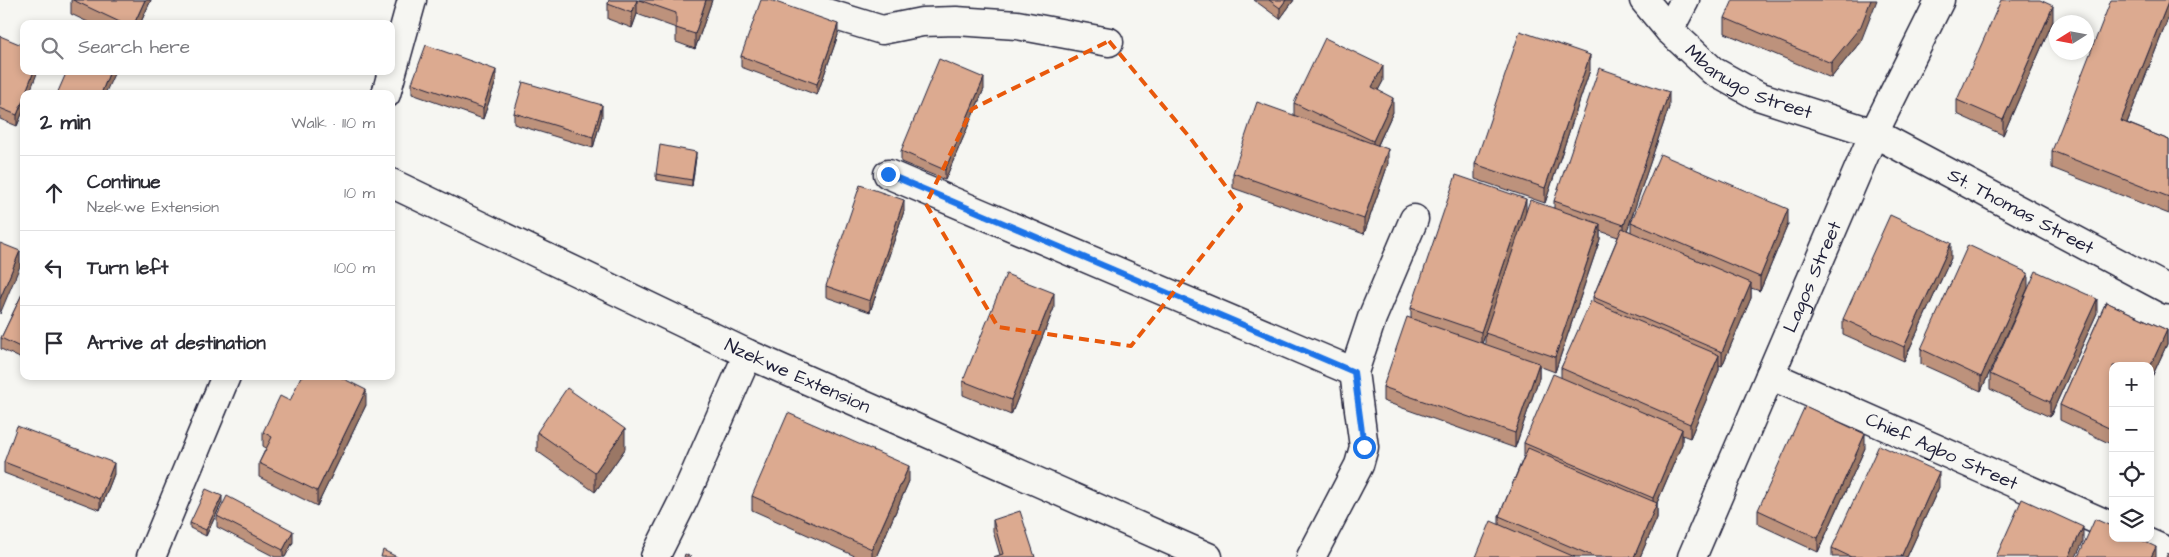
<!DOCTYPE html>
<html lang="en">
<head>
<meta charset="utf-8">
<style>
	:root { --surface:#fff; --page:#f7f7f7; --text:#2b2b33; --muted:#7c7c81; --line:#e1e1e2 }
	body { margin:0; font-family:"Architects Daughter",sans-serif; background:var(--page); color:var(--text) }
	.controls { position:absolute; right:15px; bottom:15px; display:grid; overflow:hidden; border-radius:10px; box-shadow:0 2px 8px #0003 }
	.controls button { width:45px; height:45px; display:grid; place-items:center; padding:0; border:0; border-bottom:1px solid var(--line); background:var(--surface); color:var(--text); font:25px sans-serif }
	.compass { position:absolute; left:2049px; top:15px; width:45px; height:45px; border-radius:50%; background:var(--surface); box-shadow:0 2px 8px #0003; rotate:259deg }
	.stop { position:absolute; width:15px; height:15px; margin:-11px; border:4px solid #1a73e8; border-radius:50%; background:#fff }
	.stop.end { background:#1a73e8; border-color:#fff; box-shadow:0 1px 5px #0008 }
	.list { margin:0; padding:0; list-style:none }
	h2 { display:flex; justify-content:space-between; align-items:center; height:65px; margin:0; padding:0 20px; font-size:21px }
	h2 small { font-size:16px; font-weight:400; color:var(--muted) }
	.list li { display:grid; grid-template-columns:32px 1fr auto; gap:15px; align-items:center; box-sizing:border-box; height:75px; padding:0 20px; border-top:1px solid var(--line) }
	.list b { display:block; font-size:19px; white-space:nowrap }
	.list p { margin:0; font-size:16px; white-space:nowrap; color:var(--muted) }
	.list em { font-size:16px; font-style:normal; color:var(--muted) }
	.icon { flex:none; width:28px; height:28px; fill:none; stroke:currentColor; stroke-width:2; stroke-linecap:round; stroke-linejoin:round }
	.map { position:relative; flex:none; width:2169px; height:557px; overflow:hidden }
	.search { position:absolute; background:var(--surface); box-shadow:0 2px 8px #0003; left:20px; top:20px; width:375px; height:55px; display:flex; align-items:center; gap:12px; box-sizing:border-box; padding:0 18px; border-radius:10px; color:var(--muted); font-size:19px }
	.panel { position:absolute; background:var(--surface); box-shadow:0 2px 8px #0003; left:20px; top:90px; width:375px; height:290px; border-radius:10px }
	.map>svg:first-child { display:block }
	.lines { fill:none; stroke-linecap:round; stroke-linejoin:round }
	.street-casing { stroke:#22223b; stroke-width:31 }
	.secondary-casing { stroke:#22223b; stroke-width:31 }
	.street { stroke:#f6f6f2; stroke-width:28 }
	.secondary { stroke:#f6f6f2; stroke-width:28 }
	.wall { fill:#bd927c; stroke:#22223b; fill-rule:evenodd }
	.shaded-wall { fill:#9a7765; stroke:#22223b }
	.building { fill:#dcaa90; stroke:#22223b }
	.route { stroke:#1a73e8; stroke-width:6 }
	.marked { fill:none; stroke:#e8590c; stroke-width:4; stroke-dasharray:10 6; stroke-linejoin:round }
	.labels { text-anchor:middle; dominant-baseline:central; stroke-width:4; stroke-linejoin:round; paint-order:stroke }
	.street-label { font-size:19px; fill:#22223b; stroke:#f6f6f2 }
</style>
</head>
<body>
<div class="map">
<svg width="2169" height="557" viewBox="0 0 2169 557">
	<rect width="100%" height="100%" fill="#f6f6f2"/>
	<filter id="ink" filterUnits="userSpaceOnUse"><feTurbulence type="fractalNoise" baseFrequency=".02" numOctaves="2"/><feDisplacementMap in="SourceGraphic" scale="10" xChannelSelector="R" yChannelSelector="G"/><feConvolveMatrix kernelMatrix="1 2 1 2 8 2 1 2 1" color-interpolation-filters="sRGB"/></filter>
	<g filter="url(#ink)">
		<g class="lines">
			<defs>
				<g id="street">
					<polyline points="784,0 882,30 922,22 956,21 1017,25 1109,42"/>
					<path id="s1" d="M1644,0L1669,30L1713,71L1758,96L1874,133L2169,290"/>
					<polyline points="1669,30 1685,0"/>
					<polyline points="386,94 412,0"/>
					<polyline points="888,174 1354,372"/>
					<path id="s2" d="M391,183L748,354L1208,557"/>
					<path id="s3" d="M1770,375L2113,527"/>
					<polyline points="2137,538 2169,552"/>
					<polyline points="151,557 226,376"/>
					<polyline points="655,557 684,499 748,354"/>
					<polyline points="1311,557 1359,465 1364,447 1354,372 1372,318 1414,219"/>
				</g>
				<g id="secondary">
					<path id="s4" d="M1692,557L1874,133L1940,0"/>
				</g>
			</defs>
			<!-- street casing -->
			<use href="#street" class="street-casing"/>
			<!-- secondary casing -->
			<use href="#secondary" class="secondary-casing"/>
			<!-- street -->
			<use href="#street" class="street"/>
			<!-- secondary -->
			<use href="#secondary" class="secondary"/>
		</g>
		<!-- wall -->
		<g class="wall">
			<polygon points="71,0 151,0 140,24 92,24 71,14"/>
			<polygon points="609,0 712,0 695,49 676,42 676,28 637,14 632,28 608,19 608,4"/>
			<polygon points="1254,0 1294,0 1280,19"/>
			<polygon points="2169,0 2169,16 2127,123 2169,140 2169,214 2052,168 2052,151"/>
			<polygon points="1725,18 1861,41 1831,78 1725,33"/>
			<polygon points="2053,21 2003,135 1957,114 1957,100"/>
			<polygon points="838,35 817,95 741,67 741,56"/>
			<polygon points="0,36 24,94 24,109 17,126 0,119"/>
			<polygon points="1590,70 1545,203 1475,179 1475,164"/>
			<polygon points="496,81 483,119 412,94 412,83"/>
			<polygon points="1383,81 1378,90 1393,112 1378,145 1388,164 1364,234 1233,188 1233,173 1294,115 1294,103"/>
			<polygon points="984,89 945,180 901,162 901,151"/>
			<path d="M1669,107L1627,230L1631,232V222L1788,224L1760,291L1751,288V298L1722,366L1719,365V370L1690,438L1682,435V444L1657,503V518L1640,557H1476L1499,525V516L1524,456V443L1561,378V368L1593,302V297L1618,237L1600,231V239L1555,372L1539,366V378L1515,448L1383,401V387L1411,318V308L1526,212L1554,208V201ZM1485,334V344L1482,343Z"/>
			<polygon points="514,113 602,116 593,148 514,124"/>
			<polygon points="696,157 692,186 656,180 656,174"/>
			<polygon points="904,211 870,312 826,297 826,286"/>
			<polygon points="1951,258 1904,361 1843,334 1843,319"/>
			<polygon points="2028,288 1981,391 1921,364 1921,349"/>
			<polygon points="24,290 24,360 1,349 1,338"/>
			<polygon points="2106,302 2167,330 2167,344 2150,381 2150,366 2113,366 2113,445 2060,420 2060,405"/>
			<polygon points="1054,308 1011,415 963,395 963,381"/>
			<polygon points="2097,313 2050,417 1990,389 1990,374"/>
			<polygon points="366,405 317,506 259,477 259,463 266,448 263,446 263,432"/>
			<polygon points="537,432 625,449 595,492 537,451"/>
			<polygon points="1865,448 1818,552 1758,524 1758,510"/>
			<polygon points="4,462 114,474 100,510 4,473"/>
			<polygon points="909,481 876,557 857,557 752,510 752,496"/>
			<polygon points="1939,487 1907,557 1832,557 1832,548"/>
			<polygon points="222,502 206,536 190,528 190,523"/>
			<polygon points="217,516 293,542 285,557 275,557 217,527"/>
			<polygon points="993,520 1035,557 1000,555 993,531"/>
		</g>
		<!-- shaded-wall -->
		<g class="shaded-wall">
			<polygon points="145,0 151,0 140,24 134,24"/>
			<polygon points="637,0 637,14 632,28 632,13"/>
			<polygon points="706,0 712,0 695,49 695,34"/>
			<polygon points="1286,0 1294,0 1280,19 1280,8"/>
			<polygon points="1871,0 1877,0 1861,41 1831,78 1831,63"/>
			<polygon points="2169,0 2169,16 2121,138 2121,121"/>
			<polygon points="2053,6 2053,21 2003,135 2003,120"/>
			<polygon points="838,24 838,35 817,95 817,84"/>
			<polygon points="1590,55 1590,70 1545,203 1545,188"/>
			<polygon points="1383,66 1383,81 1372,102 1372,87"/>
			<polygon points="496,70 496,81 483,119 483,108"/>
			<polygon points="34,71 38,71 29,94 25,94"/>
			<polygon points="110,71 114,71 114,74 105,94 101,94"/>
			<polygon points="984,78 984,89 945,180 945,170"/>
			<polygon points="1669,92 1669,107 1624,240 1624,225"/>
			<polygon points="24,98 24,109 17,126 17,115"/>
			<polygon points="1393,98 1393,112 1373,155 1373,141"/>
			<polygon points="602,105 602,116 593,148 593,137"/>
			<polygon points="1388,149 1388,164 1364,234 1364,219"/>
			<polygon points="696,152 696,157 692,186 692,180"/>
			<polygon points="1526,199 1526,214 1481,347 1481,332"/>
			<polygon points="904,200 904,211 870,312 870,301"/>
			<polygon points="1788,209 1788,224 1760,291 1760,277"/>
			<polygon points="1600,224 1600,239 1555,372 1555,357"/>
			<polygon points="1951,243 1951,258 1904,361 1904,347"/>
			<polygon points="20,251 20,266 0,314 0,299"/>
			<polygon points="2028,273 2028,288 1981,391 1981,377"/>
			<polygon points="1751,283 1751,298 1722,366 1722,352"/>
			<polygon points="1054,293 1054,308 1011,415 1011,400"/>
			<polygon points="2097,299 2097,313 2050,417 2050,402"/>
			<polygon points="2167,330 2167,344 2150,381 2150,367"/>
			<polygon points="1719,355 1719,370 1690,438 1690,424"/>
			<polygon points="1539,363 1539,378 1515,448 1515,433"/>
			<polygon points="366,390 366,405 317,506 317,491"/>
			<polygon points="625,429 625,449 595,492 595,472"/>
			<polygon points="1682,429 1682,444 1653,512 1653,498"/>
			<polygon points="1865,434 1865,448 1818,552 1818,538"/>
			<polygon points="114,463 114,474 100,510 100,499"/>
			<polygon points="909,466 909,481 876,557 872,557 872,549"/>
			<polygon points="1939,472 1939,487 1907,557 1901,557"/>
			<polygon points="222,496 222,502 206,536 206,530"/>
			<polygon points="1657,503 1657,518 1640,557 1634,557"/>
			<polygon points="2083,527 2083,542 2076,557 2069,557"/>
			<polygon points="293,531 293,542 285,557 283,557 283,550"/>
			<polygon points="2156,547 2156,557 2151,557"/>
		</g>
		<!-- building -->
		<g class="building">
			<polygon points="73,0 145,0 134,24 124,24"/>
			<polygon points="609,0 637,0 632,13 608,4"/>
			<polygon points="639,0 706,0 695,34 676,28 676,13"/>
			<polygon points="761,0 770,0 838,24 817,84 741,56"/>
			<polygon points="1269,0 1286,0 1280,8"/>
			<polygon points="1733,0 1871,0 1861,26 1831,63 1725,18"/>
			<polygon points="2001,0 2040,0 2053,6 2003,120 1957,100"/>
			<polygon points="2111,0 2169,0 2121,121 2169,140 2169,197 2052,151"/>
			<polygon points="1520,31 1590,55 1545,188 1475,164"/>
			<polygon points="0,36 24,46 24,71 34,71 25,94 24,94 24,98 17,115 0,108"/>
			<polygon points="1325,38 1383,66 1372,87 1393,98 1373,141 1294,103"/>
			<polygon points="426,45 496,70 483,108 412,83"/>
			<polygon points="939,59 984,78 945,170 901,151"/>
			<polygon points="1599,68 1669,92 1624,225 1554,201"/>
			<polygon points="67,71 110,71 101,94 57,94"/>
			<polygon points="523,82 602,105 593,137 514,113"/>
			<polygon points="1257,102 1388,149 1364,219 1233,173"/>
			<polygon points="660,145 696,152 692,180 656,174"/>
			<polygon points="1660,154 1788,209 1760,277 1631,222"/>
			<polygon points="1456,175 1526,199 1481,332 1411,308"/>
			<polygon points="860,185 904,200 870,301 826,286"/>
			<polygon points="1530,200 1600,224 1555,357 1485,333"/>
			<polygon points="1890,215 1951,243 1904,347 1843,319"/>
			<polygon points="1622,228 1751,283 1722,352 1593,297"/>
			<polygon points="0,243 20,251 0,299"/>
			<polygon points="1968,245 2028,273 1981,377 1921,349"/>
			<polygon points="2036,271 2097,299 2050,402 1990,374"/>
			<polygon points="1006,274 1054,293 1011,400 963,381"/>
			<polygon points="24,290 24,349 1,338"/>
			<polygon points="1591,301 1719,355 1690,424 1561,368"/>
			<polygon points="2106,302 2167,330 2150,367 2150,366 2113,366 2113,430 2060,405"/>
			<polygon points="1407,317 1539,363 1515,433 1383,387"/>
			<polygon points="1553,374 1682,429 1653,498 1524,443"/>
			<polygon points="301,376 338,376 366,390 317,491 259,463 272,437 263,432 280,396 290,401"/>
			<polygon points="567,388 625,429 595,472 537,432"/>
			<polygon points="1805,406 1865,434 1818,538 1758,510"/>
			<polygon points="788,413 909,466 872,549 752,496"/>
			<polygon points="17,426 114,463 100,499 4,462"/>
			<polygon points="1879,445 1939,472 1901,557 1851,557 1832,548"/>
			<polygon points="1528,448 1657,503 1634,557 1595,557 1499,516"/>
			<polygon points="206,489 222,496 206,530 190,523"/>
			<polygon points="227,496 293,531 283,550 217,516"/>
			<polygon points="2022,499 2083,527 2069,557 1996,557"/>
			<polygon points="1020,511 1035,557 993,557 1003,554 993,520"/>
			<polygon points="2095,519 2113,527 2113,538 2137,538 2156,547 2151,557 2078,557"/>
			<polygon points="1491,521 1575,557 1476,557"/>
			<polygon points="383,550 397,557 381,557"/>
			<polygon points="2168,553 2169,554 2169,557 2166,557"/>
			<polygon points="685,554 691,557 684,557"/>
		</g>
	</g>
	<g class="lines" filter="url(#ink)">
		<!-- route -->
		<polyline class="route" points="888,174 1354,372 1364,447"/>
	</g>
	<!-- marked area -->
	<path class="marked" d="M1109,41L1191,139L1241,207L1131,346L998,327L926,204L972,109Z"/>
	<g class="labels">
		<!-- street labels -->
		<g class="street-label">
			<text stroke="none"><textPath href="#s1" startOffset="136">Mbanugo Street</textPath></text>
			<text stroke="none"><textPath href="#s1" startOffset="439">St. Thomas Street</textPath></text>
			<text stroke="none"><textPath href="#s4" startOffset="305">Lagos Street</textPath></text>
			<text stroke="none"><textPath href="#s2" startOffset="450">Nzekwe Extension</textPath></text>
			<text stroke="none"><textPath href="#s3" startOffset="188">Chief Agbo Street</textPath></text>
		</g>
	</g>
</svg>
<div class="controls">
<button>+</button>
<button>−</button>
<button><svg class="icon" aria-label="locate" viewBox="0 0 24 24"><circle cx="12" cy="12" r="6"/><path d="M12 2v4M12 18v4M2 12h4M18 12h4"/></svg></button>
<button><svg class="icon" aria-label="layers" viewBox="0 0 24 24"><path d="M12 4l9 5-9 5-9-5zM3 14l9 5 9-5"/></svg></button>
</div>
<svg class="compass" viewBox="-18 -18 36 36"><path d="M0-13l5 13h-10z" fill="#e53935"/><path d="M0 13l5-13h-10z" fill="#7c7c81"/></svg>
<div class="stop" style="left:1364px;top:447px"></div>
<div class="stop end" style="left:888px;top:174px"></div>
<div class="search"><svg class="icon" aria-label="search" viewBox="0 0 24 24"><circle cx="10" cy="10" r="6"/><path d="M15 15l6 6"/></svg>Search here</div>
<section class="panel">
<h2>2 min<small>Walk · 110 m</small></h2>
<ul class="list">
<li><svg class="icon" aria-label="ahead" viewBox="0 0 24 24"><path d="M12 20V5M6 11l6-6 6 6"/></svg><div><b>Continue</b><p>Nzekwe Extension</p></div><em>10 m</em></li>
<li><svg class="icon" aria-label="left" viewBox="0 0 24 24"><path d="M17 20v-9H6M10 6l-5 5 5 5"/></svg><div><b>Turn left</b></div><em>100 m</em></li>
<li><svg class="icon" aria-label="arrive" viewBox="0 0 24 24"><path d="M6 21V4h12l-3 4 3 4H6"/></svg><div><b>Arrive at destination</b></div></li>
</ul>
</section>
</div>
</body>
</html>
